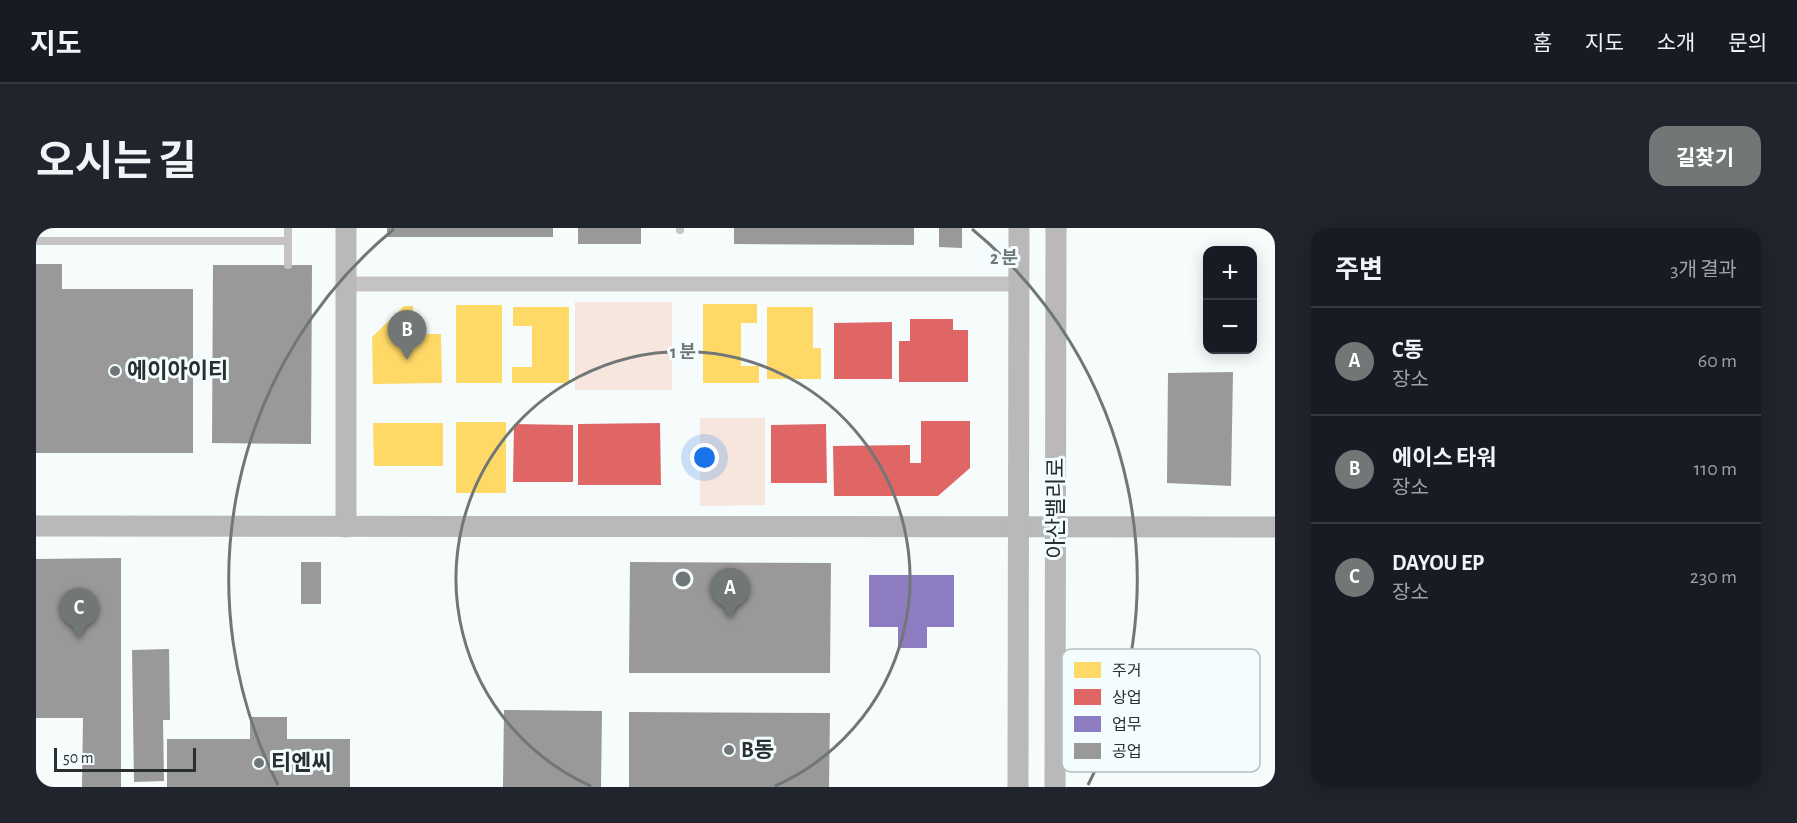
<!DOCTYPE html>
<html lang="ko">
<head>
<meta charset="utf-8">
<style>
	:root { --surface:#171b24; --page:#20242c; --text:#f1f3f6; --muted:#9ea1a6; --line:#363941; --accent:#717677 }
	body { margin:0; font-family:"Alegreya Sans","Noto Sans KR",sans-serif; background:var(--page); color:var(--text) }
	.controls { position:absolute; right:18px; top:18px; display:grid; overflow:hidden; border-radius:12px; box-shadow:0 3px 15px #0003 }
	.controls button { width:54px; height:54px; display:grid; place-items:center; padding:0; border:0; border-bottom:2px solid var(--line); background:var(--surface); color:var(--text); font:30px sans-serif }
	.scale { position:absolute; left:18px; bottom:15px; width:142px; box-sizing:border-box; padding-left:6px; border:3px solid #2a2f30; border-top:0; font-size:16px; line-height:21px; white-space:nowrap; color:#2a2f30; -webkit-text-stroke:4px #f3fdfe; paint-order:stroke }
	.you { position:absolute; left:669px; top:230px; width:21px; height:21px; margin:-15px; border:4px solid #fff; border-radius:50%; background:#1a73e8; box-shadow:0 0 0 9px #1a73e833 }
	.badge { display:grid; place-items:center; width:39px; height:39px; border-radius:50%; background:var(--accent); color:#fff; font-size:20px; font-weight:700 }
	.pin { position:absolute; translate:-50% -50px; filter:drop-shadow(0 2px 3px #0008) }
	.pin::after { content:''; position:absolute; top:32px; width:21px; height:18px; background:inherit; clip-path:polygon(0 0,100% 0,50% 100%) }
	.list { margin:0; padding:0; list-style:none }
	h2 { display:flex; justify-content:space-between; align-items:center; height:78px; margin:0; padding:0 24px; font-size:26px }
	h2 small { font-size:20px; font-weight:400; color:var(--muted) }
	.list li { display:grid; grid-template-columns:39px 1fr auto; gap:18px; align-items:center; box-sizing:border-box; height:108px; padding:0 24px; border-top:2px solid var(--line) }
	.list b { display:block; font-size:22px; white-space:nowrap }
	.list p { margin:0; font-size:20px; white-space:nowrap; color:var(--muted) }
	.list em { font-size:20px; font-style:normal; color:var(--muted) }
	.map { position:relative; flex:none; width:1239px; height:559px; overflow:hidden; border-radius:18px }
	header { display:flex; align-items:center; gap:36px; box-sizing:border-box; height:84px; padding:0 30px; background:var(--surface); border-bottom:2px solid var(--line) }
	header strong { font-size:28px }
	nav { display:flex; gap:33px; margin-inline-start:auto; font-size:21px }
	.intro { display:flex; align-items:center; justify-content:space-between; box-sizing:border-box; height:144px; padding:0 36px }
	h1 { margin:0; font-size:42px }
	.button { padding:15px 27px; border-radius:18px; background:var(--accent); color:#fff; font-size:21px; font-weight:700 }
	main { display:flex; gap:36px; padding:0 36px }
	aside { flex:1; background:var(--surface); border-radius:18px; box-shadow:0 3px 15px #0003 }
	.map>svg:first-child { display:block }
	.green { fill:#f7e6de }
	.homes { fill:#ffd966 }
	.shops { fill:#e06666 }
	.offices { fill:#8e7cc3 }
	.industry { fill:#999 }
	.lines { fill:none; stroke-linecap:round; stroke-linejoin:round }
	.lane { stroke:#c5c4c3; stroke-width:8 }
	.street { stroke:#c5c4c3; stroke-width:15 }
	.secondary { stroke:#bab9b9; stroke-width:21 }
	.ring { fill:none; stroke:#717677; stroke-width:3 }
	.poi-dot { fill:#717677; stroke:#f3fdfe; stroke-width:2 }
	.labels { text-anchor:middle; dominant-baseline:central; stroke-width:6; stroke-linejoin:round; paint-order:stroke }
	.poi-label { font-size:22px; font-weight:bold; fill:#2a2f30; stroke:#f3fdfe; text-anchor:start }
	.street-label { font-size:22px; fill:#2a2f30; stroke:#f3fdfe }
	.key { fill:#f3fdfe; stroke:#b7bfc0; stroke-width:1.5 }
	.key-label { font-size:16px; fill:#2a2f30 }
	.centre { fill:#717677; stroke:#f3fdfe; stroke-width:3 }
	.ring-label { font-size:18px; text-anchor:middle; font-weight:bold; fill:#717677; stroke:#f3fdfe; stroke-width:6; stroke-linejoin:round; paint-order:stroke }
</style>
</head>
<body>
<header>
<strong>지도</strong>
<nav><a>홈</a><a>지도</a><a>소개</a><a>문의</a></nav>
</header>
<div class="intro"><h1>오시는 길</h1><a class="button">길찾기</a></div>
<main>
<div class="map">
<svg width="1239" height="559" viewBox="0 0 1239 559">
	<rect width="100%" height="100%" fill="#f6fbfb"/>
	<!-- green -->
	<g class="green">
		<rect x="539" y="74" width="97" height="88"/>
		<polygon points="664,190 729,190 729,277 664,278"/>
	</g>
	<!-- homes -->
	<g class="homes">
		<polygon points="667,76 721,76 721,95 705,95 705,138 723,138 723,155 667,155"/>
		<rect x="420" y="77" width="46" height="78"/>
		<polygon points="368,78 377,78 377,106 405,106 406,155 337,156 336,109"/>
		<polygon points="477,79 533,79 533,155 476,155 476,139 496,139 496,98 477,98"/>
		<polygon points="731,79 777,79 777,120 785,120 785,151 731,151"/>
		<rect x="420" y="194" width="50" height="71"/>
		<polygon points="337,195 407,195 407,238 338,238"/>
	</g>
	<!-- shops -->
	<g class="shops">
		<polygon points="874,91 917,91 917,102 932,102 932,154 863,154 863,113 874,113"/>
		<polygon points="856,94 856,151 798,151 798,95"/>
		<polygon points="885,193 934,193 934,240 902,268 798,268 797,218 874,217 874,235 885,235"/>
		<polygon points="624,195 625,257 542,257 542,196"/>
		<polygon points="478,196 537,197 537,254 477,254"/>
		<polygon points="790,196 791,255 735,255 735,197"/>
	</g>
	<!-- offices -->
	<polygon class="offices" points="833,347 918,347 918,399 891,399 891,420 862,420 862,399 833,399"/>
	<!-- industry -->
	<g class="industry">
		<rect x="351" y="0" width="166" height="9"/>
		<rect x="542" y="0" width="63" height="16"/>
		<polygon points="698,0 878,0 878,17 698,16"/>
		<polygon points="903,0 926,0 926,20 903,19"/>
		<polygon points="0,36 26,36 26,61 157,61 157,225 0,225"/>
		<polygon points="177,37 276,37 275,216 176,215"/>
		<polygon points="1197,144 1195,258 1131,255 1132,145"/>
		<polygon points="85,330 85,559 46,559 47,490 0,490 0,331"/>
		<rect x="265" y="334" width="20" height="42"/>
		<polygon points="594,334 795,335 794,445 593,445"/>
		<polygon points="133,421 134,492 127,492 128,553 98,554 96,422"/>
		<polygon points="468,482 566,483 565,559 467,559"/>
		<polygon points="593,484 794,485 793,559 593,559"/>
		<polygon points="214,489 251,489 251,511 314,511 314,559 131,559 131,511 214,511"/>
	</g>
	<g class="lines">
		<!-- lane -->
		<g class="lane">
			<polyline points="644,2 644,0"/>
			<polyline points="0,13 252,13"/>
			<polyline points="252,37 252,0"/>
		</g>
		<!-- street -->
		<polyline class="street" points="310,56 983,56"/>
		<!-- secondary -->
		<g class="secondary">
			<polyline points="310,0 310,299"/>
			<polyline points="0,298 1239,299"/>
			<polyline points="982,559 983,0"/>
			<polyline points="1019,559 1020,0"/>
		</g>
	</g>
	<!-- distance rings -->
	<g class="ring">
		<path d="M555 558A227 227 0 1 1 739 558"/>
		<path d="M242 557A454 454 0 0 1 358 1M936 1A454 454 0 0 1 1052 557"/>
	</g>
	<!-- markers -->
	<g class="poi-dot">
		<circle cx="79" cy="143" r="6"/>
		<circle cx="693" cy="522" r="6"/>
		<circle cx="223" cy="535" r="6"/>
	</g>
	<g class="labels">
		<!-- poi labels -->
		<g class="poi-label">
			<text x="91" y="143">에이아이티</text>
			<text x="705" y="522">B동</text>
			<text x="235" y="535">티엔씨</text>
		</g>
		<!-- street labels -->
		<g class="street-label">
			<text transform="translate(1020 280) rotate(-90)">아산밸리로</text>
		</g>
	</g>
	<!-- legend -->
	<rect x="1026" y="421" width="198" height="123" rx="9" class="key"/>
	<rect x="1038" y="434" width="27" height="16" fill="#ffd966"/>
	<rect x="1038" y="461" width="27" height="16" fill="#e06666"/>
	<rect x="1038" y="488" width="27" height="16" fill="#8e7cc3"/>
	<rect x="1038" y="515" width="27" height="16" fill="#999"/>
	<g class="key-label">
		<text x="1076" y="448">주거</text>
		<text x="1076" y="475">상업</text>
		<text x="1076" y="502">업무</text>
		<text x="1076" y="529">공업</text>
	</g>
	<circle cx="647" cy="351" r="9" class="centre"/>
	<g class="ring-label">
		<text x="968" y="36">2 분</text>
		<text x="647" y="130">1 분</text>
	</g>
</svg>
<div class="controls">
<button>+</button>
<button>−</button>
</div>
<div class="scale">50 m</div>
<div class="you"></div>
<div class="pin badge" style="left:694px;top:390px">A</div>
<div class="pin badge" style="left:371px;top:132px">B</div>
<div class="pin badge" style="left:43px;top:410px">C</div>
</div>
<aside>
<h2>주변<small>3개 결과</small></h2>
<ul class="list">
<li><span class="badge">A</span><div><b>C동</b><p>장소</p></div><em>60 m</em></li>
<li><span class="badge">B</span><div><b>에이스 타워</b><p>장소</p></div><em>110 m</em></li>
<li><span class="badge">C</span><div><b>DAYOU EP</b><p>장소</p></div><em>230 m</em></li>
</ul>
</aside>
</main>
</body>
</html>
